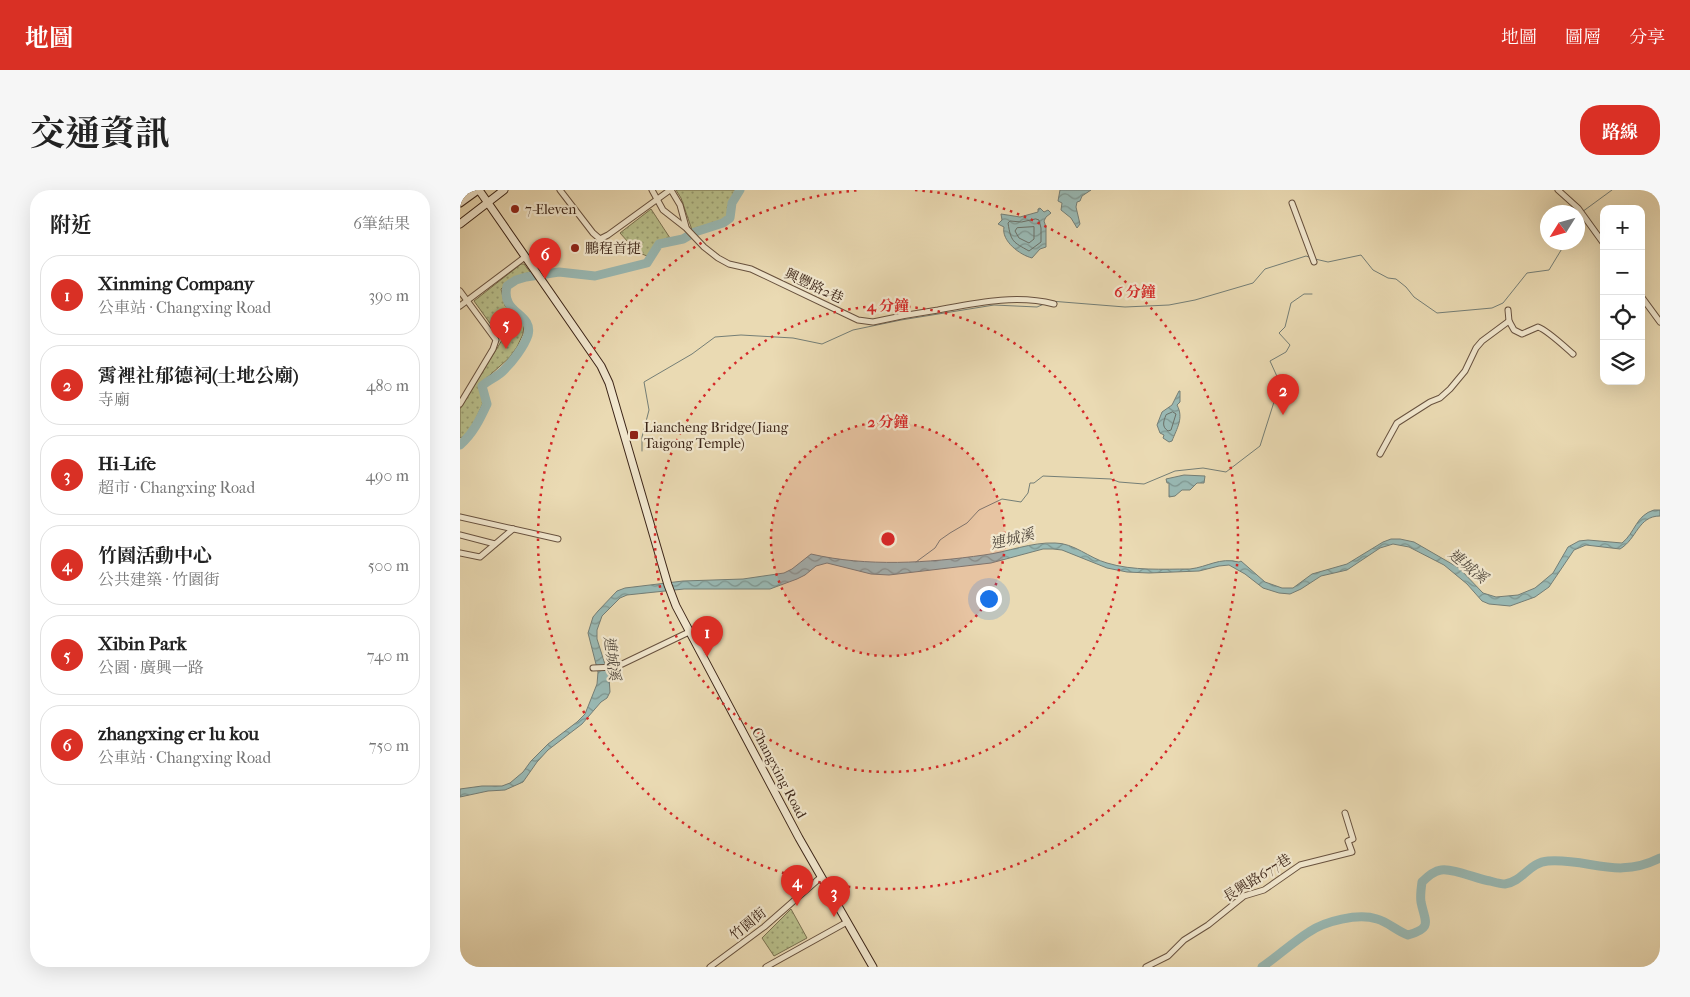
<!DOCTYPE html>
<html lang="zh-TW">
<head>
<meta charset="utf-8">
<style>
	:root { --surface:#fff; --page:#f6f6f6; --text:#222; --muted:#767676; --line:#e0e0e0; --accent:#d93025 }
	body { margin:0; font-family:"IM FELL French Canon","Noto Serif TC",serif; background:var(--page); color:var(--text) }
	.controls { position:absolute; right:15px; top:15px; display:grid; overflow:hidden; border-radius:10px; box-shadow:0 5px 20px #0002 }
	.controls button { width:45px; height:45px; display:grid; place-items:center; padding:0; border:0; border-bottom:1px solid var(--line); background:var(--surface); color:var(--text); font:25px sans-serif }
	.compass { position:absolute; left:1080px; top:15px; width:45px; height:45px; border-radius:50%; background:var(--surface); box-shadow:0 5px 20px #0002; rotate:233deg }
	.you { position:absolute; left:528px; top:408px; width:18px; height:18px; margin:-12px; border:4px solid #fff; border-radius:50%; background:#1a73e8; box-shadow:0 0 0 8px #1a73e833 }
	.badge { display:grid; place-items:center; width:32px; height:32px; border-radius:50%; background:var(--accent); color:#fff; font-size:16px; font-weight:700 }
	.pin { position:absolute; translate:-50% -41px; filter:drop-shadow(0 1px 2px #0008) }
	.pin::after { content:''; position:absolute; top:26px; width:18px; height:15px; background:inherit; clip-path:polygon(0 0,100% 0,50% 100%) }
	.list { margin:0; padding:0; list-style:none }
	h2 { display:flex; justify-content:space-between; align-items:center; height:65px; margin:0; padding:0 20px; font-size:21px }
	h2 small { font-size:16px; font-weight:400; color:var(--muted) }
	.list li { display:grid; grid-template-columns:32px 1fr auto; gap:15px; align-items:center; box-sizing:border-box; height:80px; margin:0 10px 10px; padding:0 10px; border:1px solid var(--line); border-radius:20px }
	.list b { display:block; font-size:19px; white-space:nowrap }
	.list p { margin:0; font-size:16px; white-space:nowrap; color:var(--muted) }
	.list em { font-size:16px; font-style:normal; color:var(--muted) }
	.icon { flex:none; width:28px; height:28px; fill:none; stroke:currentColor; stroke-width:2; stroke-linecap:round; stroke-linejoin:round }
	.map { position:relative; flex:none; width:1200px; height:777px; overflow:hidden; border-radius:20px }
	header { display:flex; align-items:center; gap:30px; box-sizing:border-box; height:70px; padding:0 25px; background:var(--accent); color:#fff }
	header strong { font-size:24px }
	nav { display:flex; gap:28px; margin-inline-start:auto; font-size:18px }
	.intro { display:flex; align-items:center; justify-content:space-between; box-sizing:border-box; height:120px; padding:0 30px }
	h1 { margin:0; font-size:35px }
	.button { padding:12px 22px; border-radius:20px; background:var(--accent); color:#fff; font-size:18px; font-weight:700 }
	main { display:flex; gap:30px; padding:0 30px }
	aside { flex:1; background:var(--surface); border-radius:20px; box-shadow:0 5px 20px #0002 }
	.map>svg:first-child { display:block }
	.park { fill:url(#park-dots); stroke:#7a7252 }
	.water { fill:url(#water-waves); stroke:#747e76 }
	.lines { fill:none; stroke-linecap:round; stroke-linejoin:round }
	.shore { stroke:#6a6f66; stroke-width:1 }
	.stream { stroke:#747e76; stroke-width:1 }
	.river { stroke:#99b9b4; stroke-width:9 }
	.street-casing { stroke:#68523f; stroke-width:7 }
	.secondary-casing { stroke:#3c2518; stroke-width:9 }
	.street { stroke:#f1e7ce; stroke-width:5 }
	.secondary { stroke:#f1e7ce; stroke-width:7 }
	.ring { fill:none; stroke:#d62828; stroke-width:2.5; stroke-dasharray:2.5 5 }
	.poi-dot { fill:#8f2418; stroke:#f1e7ce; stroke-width:2 }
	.labels { text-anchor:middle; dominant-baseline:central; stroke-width:4.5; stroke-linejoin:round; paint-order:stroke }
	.poi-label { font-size:14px; fill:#3c2518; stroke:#f1e7ce; text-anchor:start }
	.street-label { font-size:14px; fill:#3c2518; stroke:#f1e7ce }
	.water-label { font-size:15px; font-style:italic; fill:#534a3f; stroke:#f1e7ce }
	.centre { fill:#d62828; stroke:#f1e7ce; stroke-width:2.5 }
	.ring-label { font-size:15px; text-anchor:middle; font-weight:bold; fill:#d62828; stroke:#f1e7ce; stroke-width:4.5; stroke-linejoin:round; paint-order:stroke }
</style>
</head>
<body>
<header>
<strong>地圖</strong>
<nav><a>地圖</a><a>圖層</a><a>分享</a></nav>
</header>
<div class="intro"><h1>交通資訊</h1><a class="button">路線</a></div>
<main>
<aside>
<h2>附近<small>6筆結果</small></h2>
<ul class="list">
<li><span class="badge">1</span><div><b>Xinming Company</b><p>公車站 · Changxing Road</p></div><em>390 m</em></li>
<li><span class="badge">2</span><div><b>霄裡社郁德祠(土地公廟)</b><p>寺廟</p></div><em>480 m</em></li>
<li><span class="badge">3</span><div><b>Hi-Life</b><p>超市 · Changxing Road</p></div><em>490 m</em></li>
<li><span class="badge">4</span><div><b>竹園活動中心</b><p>公共建築 · 竹園街</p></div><em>500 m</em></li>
<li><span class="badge">5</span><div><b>Xibin Park</b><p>公園 · 廣興一路</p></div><em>740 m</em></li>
<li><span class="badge">6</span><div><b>zhangxing er lu kou</b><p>公車站 · Changxing Road</p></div><em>750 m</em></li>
</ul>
</aside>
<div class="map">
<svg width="1200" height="777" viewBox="0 0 1200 777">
	<defs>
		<pattern id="park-dots" width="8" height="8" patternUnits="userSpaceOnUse" patternTransform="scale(1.25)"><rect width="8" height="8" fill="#b8bf8b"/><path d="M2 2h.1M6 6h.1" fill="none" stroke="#979b71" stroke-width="1.8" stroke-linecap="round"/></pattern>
		<pattern id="water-waves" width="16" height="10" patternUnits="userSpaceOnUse" patternTransform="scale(1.25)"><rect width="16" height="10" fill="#99b9b4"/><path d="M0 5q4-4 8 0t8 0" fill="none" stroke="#7e9691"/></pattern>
	</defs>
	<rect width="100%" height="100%" fill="#eadab3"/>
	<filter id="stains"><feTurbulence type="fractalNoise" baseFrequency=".004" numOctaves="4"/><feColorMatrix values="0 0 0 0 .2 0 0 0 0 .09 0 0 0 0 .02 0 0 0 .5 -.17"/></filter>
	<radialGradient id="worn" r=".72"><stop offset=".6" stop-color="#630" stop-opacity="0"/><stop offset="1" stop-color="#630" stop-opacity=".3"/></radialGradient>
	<!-- park -->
	<g class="park">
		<polygon points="216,0 276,0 268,16 267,28 232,40 221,8"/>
		<polygon points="191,19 210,48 198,51 187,66 177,62 160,43"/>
		<polygon points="61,74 64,74 70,82 53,88 41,99 45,116 63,131 64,135 63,144 57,157 49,168 21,193 20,199 23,206 23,213 9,244 0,248 0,219 42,150 14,111"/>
		<polygon points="331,719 347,748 314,766 302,748"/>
	</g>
	<!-- water -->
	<g class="water">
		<polygon points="600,0 631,0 622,6 620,11 617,12 616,17 620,34 617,38 611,28 601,20 602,13 598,11"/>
		<path d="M580,18L584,22L588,20L591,23L586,27L584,31L586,37V57L580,59L572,68C560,65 541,51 544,37L538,34L542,30L541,24L560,27L578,22V19Z"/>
		<path d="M719,201H720V212L717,215C724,228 717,238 712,251L709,252L703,248L704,245L700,243L697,235L702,222L712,215Z"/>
		<polygon points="724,285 745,286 744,293 737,293 730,300 722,300 715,306 709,307 709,293 707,293 706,289"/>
		<path d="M1194,320H1200V326C1178,326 1177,349 1160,359L1126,355L1114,360L1089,397L1075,407L1050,416L1029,414L1022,411L1007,394L984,375L949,357L933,354L920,358L887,380L861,386L841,399L830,404L819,403L803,398L785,384L769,375L759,376L739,381L689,383L667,382L647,378L602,360L593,359H583L531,373L429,385L411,384L367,373L356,376L345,385L337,389L310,399H224L167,405L160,408L142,426L137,440V449L149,487L150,502L147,508L141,512L122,534L88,560L77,572L63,592L45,600L28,601L0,607V599L22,596H42L50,593L63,582L71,571L88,554L117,532L125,524L137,494L138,482L128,443L133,427L138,421L157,401L165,398L223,391L283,389L324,383L332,379L351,364C407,377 468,373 524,365C548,362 571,352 595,353C614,353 629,368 647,373C673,381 703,379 730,379C748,377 759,367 779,372L781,371L805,392L822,398H833L852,384L887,374L923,352L931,349H940L954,352L992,374L999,378L1023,403L1036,407L1058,405L1075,398L1093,383L1108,357L1119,351L1128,350L1162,353C1175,343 1176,325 1194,320Z"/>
	</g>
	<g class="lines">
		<!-- shore -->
		<g class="shore">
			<path d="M576,29L579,30L581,38V52L569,61C553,52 551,52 548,33L550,31L561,32Z"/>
			<polygon points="574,37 574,49 569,53 559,48 555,41 557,38"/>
			<path d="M713,222L716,224L711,240L708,241C702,237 703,232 706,225Z"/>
		</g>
		<!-- stream -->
		<g class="stream">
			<polyline points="1122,22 1152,0"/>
			<polyline points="855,69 868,72 901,65 913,80 928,88 936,89 946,97 954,107 977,123 1032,118 1043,113 1067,83 1089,80 1106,52"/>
			<polyline points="590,111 665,117 709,115 735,110 793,93 805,79 846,66 849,67"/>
			<polyline points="182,261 182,247 189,220 184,192 232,164 255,147 281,145 333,148 362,154 393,140 441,130 534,115 577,117 584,114"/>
			<polyline points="456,372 475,358 480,350 490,343 507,333 519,320 542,309 561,312 568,303 570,293 574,293 583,286 651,289 659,292 684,294 715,281 743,278 766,282 800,256 820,193 810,171 826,162 830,155 819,143 825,137 831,113 844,104 852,104"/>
		</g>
		<!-- river -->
		<g class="river">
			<path d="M0,255C13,244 20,229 27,214L22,196C29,189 38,187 44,180C52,172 64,157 68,145C74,123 40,124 47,96L56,90L66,87L99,82L135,86L187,73L199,54L223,49L235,42L263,33L270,28L272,13L280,0"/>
			<path d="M802,777C818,766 833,752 849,742C865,731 898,723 917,729C928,732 937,741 948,745C973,738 965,732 961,712C960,706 961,699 962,692C967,687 974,681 981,680C993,678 1017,689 1030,691C1034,692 1040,694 1045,694C1062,692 1070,672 1088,671C1130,668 1156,690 1200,668"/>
		</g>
		<defs>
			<g id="street">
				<polyline points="100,0 133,43 140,49 148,45 210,0"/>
				<path d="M192,0L203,20L226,38L244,57L258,68L269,74L291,79L398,130L413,132C435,127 457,123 478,120C516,113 556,104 594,114"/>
				<polyline points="211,0 220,15 226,37"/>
				<polyline points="1098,0 1118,18 1144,54"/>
				<polyline points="832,13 854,72"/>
				<polyline points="0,101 36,150 33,159 0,214"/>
				<polyline points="1181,106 1200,132"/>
				<polyline points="0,116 65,67"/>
				<path d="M1048,120L1049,131L1054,140L1062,144L1078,137C1087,140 1105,157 1113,164"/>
				<polyline points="920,264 937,233 970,212 980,208 990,199 1005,181 1016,158 1022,151 1049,131"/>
				<polyline points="0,327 98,349"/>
				<polyline points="0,345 35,354"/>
				<polyline points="0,363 20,367 53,339"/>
				<polyline points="133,478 156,477 229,442"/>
				<polyline points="250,777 304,737 361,687"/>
				<polyline points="306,777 387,732"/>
				<polyline points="686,777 708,766 724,750 748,735 784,706 804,700 840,675 892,662 888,651 893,649 885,623"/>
			</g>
			<g id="secondary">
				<polyline points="19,0 141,176 149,193 208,395 216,416 339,648 413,777"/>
				<polyline points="0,13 18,0"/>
				<polyline points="0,34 44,0"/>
			</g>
		</defs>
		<!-- street casing -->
		<use href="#street" class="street-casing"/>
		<!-- secondary casing -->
		<use href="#secondary" class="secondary-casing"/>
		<!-- street -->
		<use href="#street" class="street"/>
		<!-- secondary -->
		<use href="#secondary" class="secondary"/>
	</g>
	<!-- distance rings -->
	<circle cx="428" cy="349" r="117" fill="#d62828" fill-opacity=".12"/>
	<g class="ring">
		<circle cx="428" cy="349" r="117"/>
		<circle cx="428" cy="349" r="233"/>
		<path d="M455 0A350 350 0 1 1 401 0"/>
	</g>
	<!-- markers -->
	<g class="poi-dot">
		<circle cx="55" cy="19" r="5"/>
		<circle cx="115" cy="58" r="5"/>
		<rect x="169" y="240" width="10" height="10" rx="2.5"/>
	</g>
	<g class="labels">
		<!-- poi labels -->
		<g class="poi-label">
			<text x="65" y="19">7-Eleven</text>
			<text x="125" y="58">鵬程首捷</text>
			<text x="184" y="237">Liancheng Bridge(Jiang<tspan x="184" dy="16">Taigong Temple)</tspan></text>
		</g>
		<!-- street labels -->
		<g class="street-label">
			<text transform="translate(354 96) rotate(25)">興豐路2巷</text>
			<text transform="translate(319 583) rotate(62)">Changxing Road</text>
			<text transform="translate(797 688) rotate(-32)">長興路677巷</text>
			<text transform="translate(288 734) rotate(-39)">竹園街</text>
		</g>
		<!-- water labels -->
		<g class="water-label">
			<text transform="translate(552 349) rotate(-14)">連城溪</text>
			<text transform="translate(1008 376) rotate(39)">連城溪</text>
			<text transform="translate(152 468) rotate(82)">連城溪</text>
		</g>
	</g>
	<circle cx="428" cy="349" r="8" class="centre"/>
	<g class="ring-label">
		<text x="675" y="107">6 分鐘</text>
		<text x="428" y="121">4 分鐘</text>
		<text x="428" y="237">2 分鐘</text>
	</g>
	<rect width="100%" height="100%" filter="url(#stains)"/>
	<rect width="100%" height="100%" fill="url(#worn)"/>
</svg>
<div class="controls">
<button>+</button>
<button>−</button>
<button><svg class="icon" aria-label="locate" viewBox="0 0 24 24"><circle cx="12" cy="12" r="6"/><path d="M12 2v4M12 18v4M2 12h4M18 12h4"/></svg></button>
<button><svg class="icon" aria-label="layers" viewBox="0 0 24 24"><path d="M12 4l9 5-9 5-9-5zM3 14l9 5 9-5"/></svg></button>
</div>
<svg class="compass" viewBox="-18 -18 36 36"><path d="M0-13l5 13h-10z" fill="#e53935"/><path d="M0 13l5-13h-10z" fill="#767676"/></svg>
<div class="you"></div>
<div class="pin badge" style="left:247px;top:467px">1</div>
<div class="pin badge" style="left:823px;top:225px">2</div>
<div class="pin badge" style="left:374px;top:727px">3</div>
<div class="pin badge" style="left:337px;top:716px">4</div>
<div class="pin badge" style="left:46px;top:159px">5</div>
<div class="pin badge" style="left:85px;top:89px">6</div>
</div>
</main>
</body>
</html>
